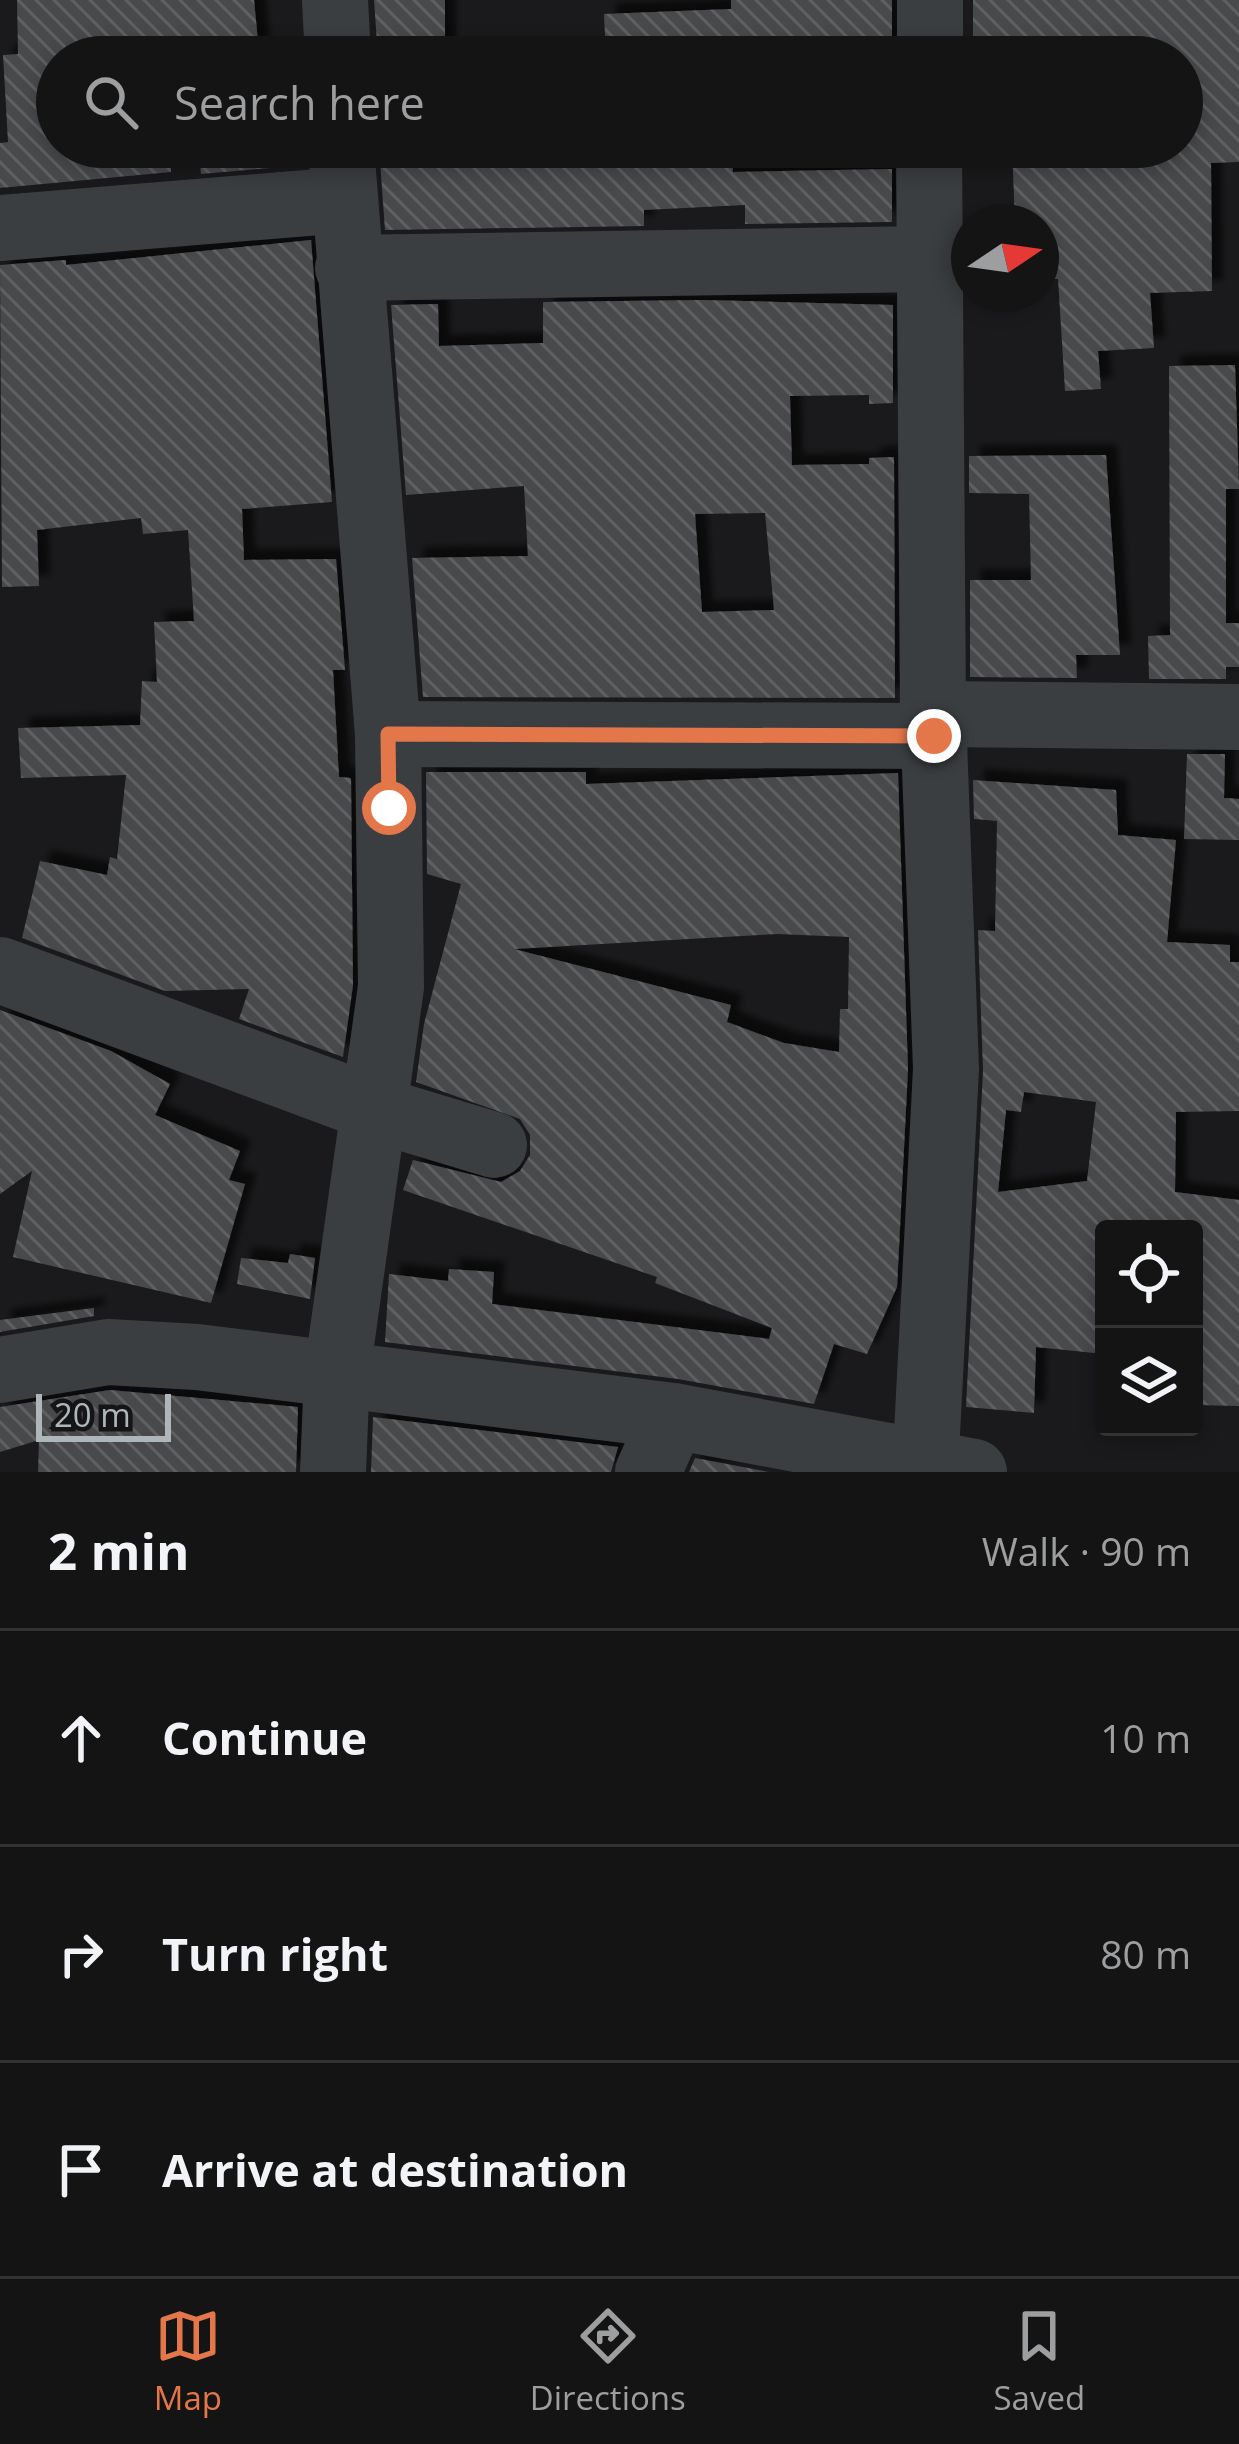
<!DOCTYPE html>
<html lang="en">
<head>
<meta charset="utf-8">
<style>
	:root { --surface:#141415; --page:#1d1d1e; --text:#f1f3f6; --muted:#9d9ea0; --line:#333334; --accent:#e47749 }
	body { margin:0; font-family:"Open Sans",sans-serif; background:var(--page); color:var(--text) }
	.controls { position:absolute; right:36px; bottom:36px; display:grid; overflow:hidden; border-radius:12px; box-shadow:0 6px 18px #0003 }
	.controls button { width:108px; height:108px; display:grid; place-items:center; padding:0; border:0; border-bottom:3px solid var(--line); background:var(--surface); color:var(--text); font:60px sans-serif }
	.compass { position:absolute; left:951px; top:204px; width:108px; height:108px; border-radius:50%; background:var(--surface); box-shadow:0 6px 18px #0003; rotate:77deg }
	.scale { position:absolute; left:36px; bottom:30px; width:135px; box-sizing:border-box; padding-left:12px; border:6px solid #adb6ba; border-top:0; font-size:33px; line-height:42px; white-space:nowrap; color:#adb6ba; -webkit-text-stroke:9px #151517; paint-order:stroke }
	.stop { position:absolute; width:36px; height:36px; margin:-27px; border:9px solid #e47749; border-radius:50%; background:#fff }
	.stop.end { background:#e47749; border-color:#fff; box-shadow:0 3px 12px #0008 }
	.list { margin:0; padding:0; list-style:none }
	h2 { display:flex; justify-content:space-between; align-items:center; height:156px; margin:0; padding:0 48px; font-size:51px }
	h2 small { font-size:39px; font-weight:400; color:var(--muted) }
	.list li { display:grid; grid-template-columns:78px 1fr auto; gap:36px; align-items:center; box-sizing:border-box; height:216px; padding:0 48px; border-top:3px solid var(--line) }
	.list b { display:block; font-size:45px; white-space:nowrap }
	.list em { font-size:39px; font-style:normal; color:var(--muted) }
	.icon { flex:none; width:66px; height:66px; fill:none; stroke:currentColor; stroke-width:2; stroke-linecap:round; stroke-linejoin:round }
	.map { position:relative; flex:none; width:1239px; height:1472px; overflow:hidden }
	.search { position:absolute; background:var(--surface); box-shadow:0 6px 18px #0003; left:36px; right:36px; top:36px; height:132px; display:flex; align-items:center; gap:30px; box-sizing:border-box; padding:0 42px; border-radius:66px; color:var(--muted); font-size:45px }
	.sheet { height:804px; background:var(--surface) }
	nav { display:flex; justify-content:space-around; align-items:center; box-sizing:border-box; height:168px; border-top:3px solid var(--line); background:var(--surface); font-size:33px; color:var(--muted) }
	nav a { display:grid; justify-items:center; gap:6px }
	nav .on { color:var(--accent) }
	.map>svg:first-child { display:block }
	.building { fill:url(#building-back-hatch); fill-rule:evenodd; filter:url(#shadow) }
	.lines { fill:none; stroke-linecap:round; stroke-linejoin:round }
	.minor { stroke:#3b3e40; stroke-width:66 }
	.route { stroke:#e47749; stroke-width:15 }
</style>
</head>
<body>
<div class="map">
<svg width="1239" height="1472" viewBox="0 0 1239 1472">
	<defs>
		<pattern id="building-back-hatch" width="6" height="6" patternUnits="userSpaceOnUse" patternTransform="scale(3)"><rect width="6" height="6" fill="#47494b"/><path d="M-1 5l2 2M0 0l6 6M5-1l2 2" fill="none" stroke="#5f6163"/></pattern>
		<filter id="shadow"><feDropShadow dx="11" dy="-11" stdDeviation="3" flood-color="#0009"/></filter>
	</defs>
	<rect width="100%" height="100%" fill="#1a1a1c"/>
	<!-- building -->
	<g class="building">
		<polygon points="17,0 254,0 259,52 57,57 57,147 170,147 171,172 0,188 0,143 8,142 3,55 18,54"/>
		<polygon points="374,0 445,0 445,57 378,57"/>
		<polygon points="731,0 892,0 892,57 606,57 604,14 731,9"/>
		<polygon points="973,0 1239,0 1239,162 1211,163 1212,291 1150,293 1154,348 1098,351 1101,389 1065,391 1058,279 1041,279 1041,222 1015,222 1012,147 1186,147 1183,57 973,57"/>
		<polygon points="198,147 304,147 305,165 201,174"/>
		<polygon points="379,147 731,147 733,172 892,169 892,222 745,224 745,205 644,210 644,226 385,230"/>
		<polygon points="311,240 332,502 242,509 244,560 336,559 345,670 333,670 339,777 351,778 353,985 343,1057 239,1019 249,989 165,991 22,938 40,861 107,875 110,857 117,859 126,775 21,778 18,728 140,725 142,681 157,682 154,622 194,621 188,530 143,534 141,518 37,530 39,586 2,587 0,265 66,260 66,265"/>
		<path d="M702,300L893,305V403L869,404V395L790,396L792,465L869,464V458L894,457L895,698L423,697L412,558L528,556L524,486L406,495L391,305L438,304L439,346L543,343V302ZM765,513L774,610L702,612L695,514Z"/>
		<polygon points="1235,365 1239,489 1226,489 1226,623 1239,623 1239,667 1226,667 1226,679 1149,679 1148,636 1170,635 1169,366"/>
		<polygon points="1106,455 1120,655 1076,655 1077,678 970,677 970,580 1031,580 1029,494 969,493 969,456"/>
		<polygon points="1187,754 1225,754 1224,798 1239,799 1239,840 1184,839"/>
		<path d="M426,772H586V784L898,773L908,1069L897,1287L867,1354L834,1344L814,1404L678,1379L385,1342L389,1274L448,1281L449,1269L494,1272L492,1304L769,1339L772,1328L655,1283L657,1277L403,1190L413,1160L501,1182L520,1171L530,1155V1135L520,1119L416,1082L424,1024L461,884L427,874ZM777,934L849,937L848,1009H840L839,1052L784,1043L727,1022L731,1005L514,949Z"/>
		<path d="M973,780L1116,790L1118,835L1176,840L1167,942L1230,945V962H1239V1111L1176,1112L1175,1192L1239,1200V1406L1194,1405V1229H1104V1354L1036,1347L1034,1413L966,1407L983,1071L978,930L995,931L997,821L974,819ZM1024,1092L1096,1102L1087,1181L998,1192L1006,1110L1021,1112Z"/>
		<polygon points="0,1010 111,1051 170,1084 155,1115 240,1151 229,1180 245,1184 211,1303 13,1257 32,1171 0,1194"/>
		<polygon points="290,1254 315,1258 310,1299 237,1284 241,1258 288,1263"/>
		<polygon points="94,1308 94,1316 0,1332 0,1320"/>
		<polygon points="110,1390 298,1407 296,1472 38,1472 39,1440 0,1452 0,1407"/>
		<polygon points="373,1417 618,1447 611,1472 371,1472"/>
		<polygon points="695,1458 769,1472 689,1472"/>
	</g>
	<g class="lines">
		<!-- minor -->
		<g class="minor">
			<polyline points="335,0 338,57"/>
			<polyline points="930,57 930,0"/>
			<polyline points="0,228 343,200"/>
			<polyline points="348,268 929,259"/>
			<polyline points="933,714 1239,717"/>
			<polyline points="388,734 934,736"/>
			<polyline points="0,970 375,1109 494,1145"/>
			<polyline points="0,1370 108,1352 197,1357 673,1416 974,1472"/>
			<polyline points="333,1472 337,1373 391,987 388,734 341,147"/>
			<polyline points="648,1472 673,1416"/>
			<polyline points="925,1472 946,1069 933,714 929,147"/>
		</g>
	</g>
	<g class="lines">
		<!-- route -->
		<polyline class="route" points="389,808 388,734 934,736"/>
	</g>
</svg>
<div class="controls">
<button><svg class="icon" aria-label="locate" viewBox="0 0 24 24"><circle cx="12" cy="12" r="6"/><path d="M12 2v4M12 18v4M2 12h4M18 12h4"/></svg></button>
<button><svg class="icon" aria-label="layers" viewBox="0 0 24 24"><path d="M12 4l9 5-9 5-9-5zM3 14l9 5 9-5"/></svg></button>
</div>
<svg class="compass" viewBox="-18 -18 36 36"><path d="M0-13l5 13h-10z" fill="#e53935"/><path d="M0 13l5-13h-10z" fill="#9d9ea0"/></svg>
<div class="scale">20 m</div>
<div class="stop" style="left:389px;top:808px"></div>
<div class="stop end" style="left:934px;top:736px"></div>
<div class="search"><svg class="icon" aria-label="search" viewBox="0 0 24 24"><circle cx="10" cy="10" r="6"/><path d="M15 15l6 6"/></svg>Search here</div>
</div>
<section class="sheet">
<h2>2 min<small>Walk · 90 m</small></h2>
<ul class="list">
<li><svg class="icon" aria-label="ahead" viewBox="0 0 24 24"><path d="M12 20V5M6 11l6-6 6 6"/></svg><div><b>Continue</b></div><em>10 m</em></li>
<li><svg class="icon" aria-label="right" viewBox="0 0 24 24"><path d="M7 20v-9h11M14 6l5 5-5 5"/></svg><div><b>Turn right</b></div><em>80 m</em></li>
<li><svg class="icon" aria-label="arrive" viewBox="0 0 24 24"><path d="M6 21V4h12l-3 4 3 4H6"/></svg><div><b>Arrive at destination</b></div></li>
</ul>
</section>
<nav>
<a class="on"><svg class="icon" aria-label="map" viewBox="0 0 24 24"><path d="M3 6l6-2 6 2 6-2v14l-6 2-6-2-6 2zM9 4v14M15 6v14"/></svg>Map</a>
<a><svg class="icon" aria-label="directions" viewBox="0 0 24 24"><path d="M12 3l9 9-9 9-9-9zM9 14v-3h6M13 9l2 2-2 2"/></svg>Directions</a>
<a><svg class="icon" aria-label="saved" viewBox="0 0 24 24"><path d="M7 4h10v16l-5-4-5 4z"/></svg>Saved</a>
</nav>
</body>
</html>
